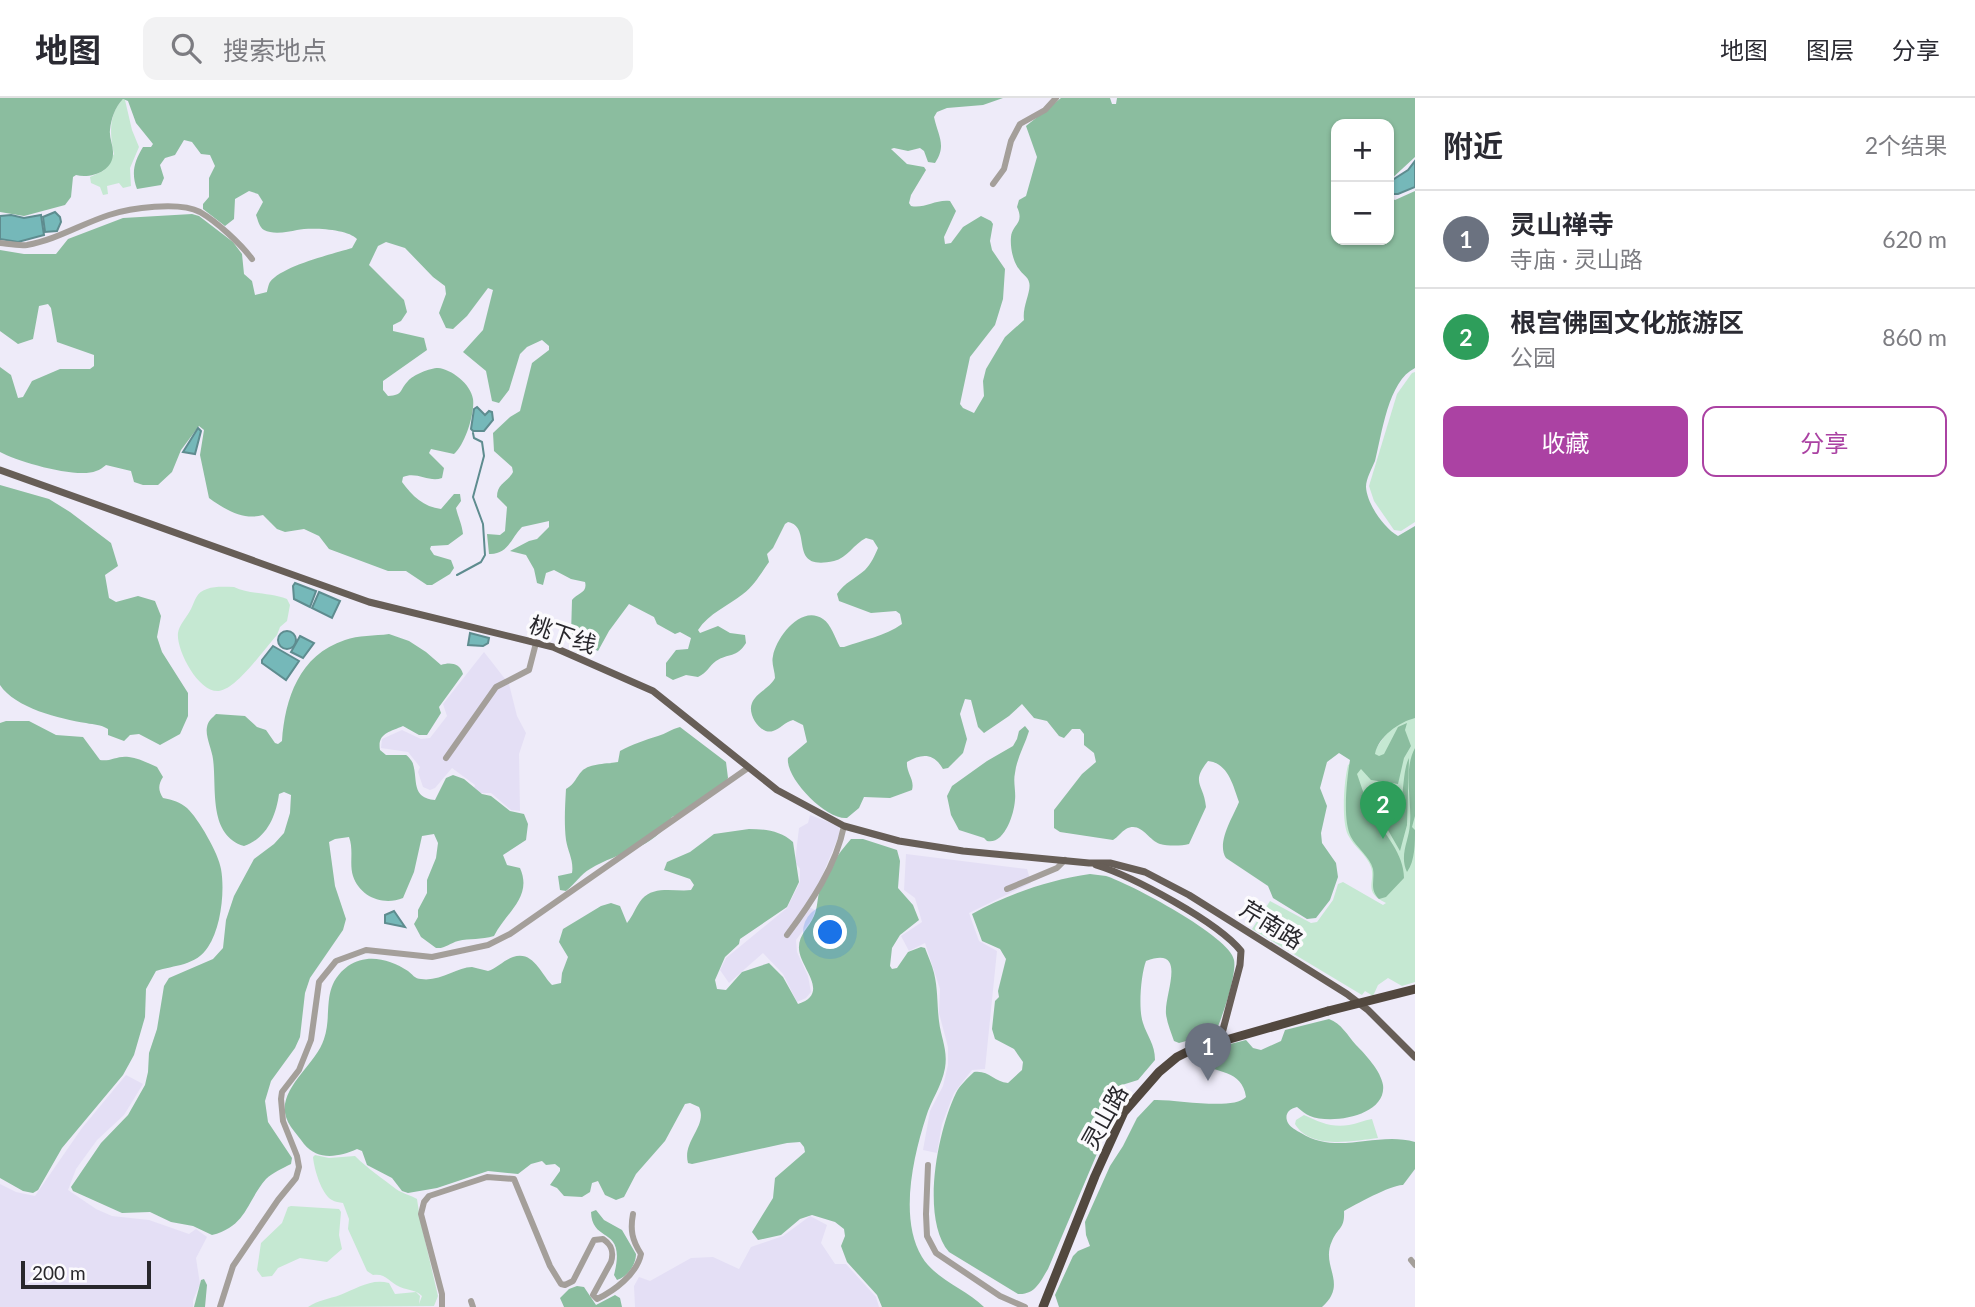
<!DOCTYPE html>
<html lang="zh">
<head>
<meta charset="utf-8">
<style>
	:root { --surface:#fff; --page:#f2f2f3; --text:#2b2b33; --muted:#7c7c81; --line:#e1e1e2; --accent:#ab42a3 }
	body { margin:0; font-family:Lato,"Noto Sans SC",sans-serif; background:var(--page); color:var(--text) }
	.controls { position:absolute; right:21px; top:21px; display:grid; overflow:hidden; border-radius:14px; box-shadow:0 2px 5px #0004 }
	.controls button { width:63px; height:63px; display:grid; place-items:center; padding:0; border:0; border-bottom:2px solid var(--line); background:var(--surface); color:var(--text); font:35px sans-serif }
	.scale { position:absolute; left:21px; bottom:18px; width:130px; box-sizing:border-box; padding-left:7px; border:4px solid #28272c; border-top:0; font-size:19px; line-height:24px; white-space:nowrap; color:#28272c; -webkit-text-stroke:5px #fbfafd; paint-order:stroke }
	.you { position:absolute; left:831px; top:835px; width:24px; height:24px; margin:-18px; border:5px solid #fff; border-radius:50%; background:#1a73e8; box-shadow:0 0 0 10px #1a73e833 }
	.badge { display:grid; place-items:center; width:46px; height:46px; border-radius:50%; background:var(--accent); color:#fff; font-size:23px; font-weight:700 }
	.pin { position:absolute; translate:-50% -58px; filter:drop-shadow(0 2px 4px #0008) }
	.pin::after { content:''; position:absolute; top:37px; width:24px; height:21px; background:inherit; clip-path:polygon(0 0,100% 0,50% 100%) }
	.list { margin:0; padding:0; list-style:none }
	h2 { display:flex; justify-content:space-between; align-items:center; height:91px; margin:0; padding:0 28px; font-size:30px }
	h2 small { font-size:23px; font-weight:400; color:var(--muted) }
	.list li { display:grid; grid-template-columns:46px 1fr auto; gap:21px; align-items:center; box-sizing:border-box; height:98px; padding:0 28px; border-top:2px solid var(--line) }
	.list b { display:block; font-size:26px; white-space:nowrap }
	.list p { margin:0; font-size:23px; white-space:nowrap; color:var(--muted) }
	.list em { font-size:23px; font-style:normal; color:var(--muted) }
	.actions { display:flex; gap:14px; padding:21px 28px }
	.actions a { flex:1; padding:16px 0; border:2px solid var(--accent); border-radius:14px; text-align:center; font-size:24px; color:var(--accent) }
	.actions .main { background:var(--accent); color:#fff }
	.icon { flex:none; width:38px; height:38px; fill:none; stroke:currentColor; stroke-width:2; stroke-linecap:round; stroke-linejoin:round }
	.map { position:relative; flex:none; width:1415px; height:1209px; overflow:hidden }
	header { display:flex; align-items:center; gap:42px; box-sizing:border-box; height:98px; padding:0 35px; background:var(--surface); border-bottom:2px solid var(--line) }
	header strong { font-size:33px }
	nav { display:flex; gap:38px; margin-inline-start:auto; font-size:24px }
	.search { width:490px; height:63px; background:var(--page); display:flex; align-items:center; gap:18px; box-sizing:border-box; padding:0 24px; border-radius:14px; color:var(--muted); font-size:26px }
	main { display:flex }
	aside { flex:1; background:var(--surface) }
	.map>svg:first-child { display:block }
	.built { fill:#e4dff5 }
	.green { fill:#c5e8d2 }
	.forest { fill:#8bbd9f }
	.water { fill:#75b8b9; stroke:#5e8c8f; stroke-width:2 }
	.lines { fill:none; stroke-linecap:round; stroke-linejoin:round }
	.stream { stroke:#5e8c8f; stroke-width:2 }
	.minor { stroke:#a49f9a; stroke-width:6 }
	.major { stroke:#675e57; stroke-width:7 }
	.highway { stroke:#52483f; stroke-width:9 }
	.highway-bridge { stroke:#52483f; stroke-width:9 }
	.labels { text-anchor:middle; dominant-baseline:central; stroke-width:7; stroke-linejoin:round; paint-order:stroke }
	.street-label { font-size:23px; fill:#28272c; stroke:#fbfafd }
</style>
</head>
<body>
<header>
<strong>地图</strong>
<div class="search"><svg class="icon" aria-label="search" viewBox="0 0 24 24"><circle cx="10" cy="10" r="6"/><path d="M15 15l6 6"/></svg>搜索地点</div>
<nav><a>地图</a><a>图层</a><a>分享</a></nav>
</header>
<main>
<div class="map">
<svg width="1415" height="1209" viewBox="0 0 1415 1209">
	<rect width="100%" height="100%" fill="#eeebf9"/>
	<!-- built -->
	<g class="built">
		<polygon points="484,554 509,586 517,618 526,635 519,656 520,713 511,712 491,695 480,695 474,690 475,687 452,670 435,690 430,692 423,689 418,674 420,669 408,654 381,650 382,641 402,632 421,641 430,640 447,618 443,606"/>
		<polygon points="810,717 839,728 840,735 809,809 815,812 812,821 796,842 797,854 808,878 811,894 806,900 797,904 783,876 763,855 729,885 720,872 726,860 787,810 800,784 800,771 795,764 799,730 808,725"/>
		<polygon points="906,756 1027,771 1031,785 969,815 979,843 997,853 985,971 972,972 954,995 942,1026 937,1055 923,1052 930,1013 943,988 948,967 948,949 939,915 940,891 925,845 909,853 901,838 922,824 915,800 904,792"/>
		<polygon points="126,977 143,986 124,1017 97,1042 76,1071 68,1092 96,1111 112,1118 149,1122 189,1136 196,1131 207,1139 196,1160 200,1186 193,1202 193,1209 0,1209 0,1086 16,1094 35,1098 82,1030"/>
		<polygon points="810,1118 827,1127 821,1145 835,1166 846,1166 876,1199 879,1209 635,1209 634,1188 639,1179 650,1183 691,1160 713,1159 739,1171 751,1149 783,1138"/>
	</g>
	<!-- green -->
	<g class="green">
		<path d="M123,1L125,2L132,32L139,49L130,70L131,88L123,90L119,85L107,88L108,96L103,97L100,89L91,85L90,79L103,73L114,56C110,36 108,17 123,1Z"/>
		<polygon points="1415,274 1415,424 1401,433 1394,432 1374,403 1369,388 1397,296 1412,275"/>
		<path d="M234,489C251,497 270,494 287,501L290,507L287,523L280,529L277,537C264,551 237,591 219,593C198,595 176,551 178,535C179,527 187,519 191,511C195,503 196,494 207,491C215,488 225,489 234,489Z"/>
		<path d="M1415,595V884L1402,888L1388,880L1378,887L1373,898L1365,893L1362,897L1252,831L1270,803L1311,825L1317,824L1333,802L1338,786L1343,784L1383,807L1386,805C1362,794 1376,784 1371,769C1367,757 1354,749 1348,737C1341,722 1344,683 1348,667L1377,649Z"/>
		<path d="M1304,1017C1319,1024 1332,1030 1349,1027C1357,1026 1364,1022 1372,1021L1378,1040C1354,1043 1310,1052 1295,1026L1296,1022Z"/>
		<path d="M315,1057L329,1060L355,1058C368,1071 382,1080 396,1091C403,1096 411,1097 417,1101L420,1121L438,1198L434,1208L308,1209C318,1202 329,1201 340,1197C356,1191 371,1180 389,1185L395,1196L416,1194L420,1198L419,1206L422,1198C415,1191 409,1193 400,1189C389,1184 386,1175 373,1177L367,1173L348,1131L349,1121L343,1105C339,1104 335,1104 332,1102C321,1096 314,1070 313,1059Z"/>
		<polygon points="291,1108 339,1111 341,1114 339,1137 342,1151 327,1164 300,1160 278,1170 272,1178 262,1179 257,1172 261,1145 282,1125 288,1109"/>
	</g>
	<!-- forest -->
	<g class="forest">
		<path d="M0,0H1003L983,7L947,10L937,14L934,19C938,38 947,47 935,65L928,64L924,53L920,50L908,53L894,50L891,51L907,66L924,69L926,72L911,97L909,105L911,108C924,111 936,101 950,103L956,113L944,139L945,146L951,145L963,129L981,118L991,123L993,126L990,143L992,152L1005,171L1003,201L995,227L970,259L960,306L963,310L974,315L984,298L983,283L986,271L1005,239L1024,222C1022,208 1032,193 1029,184C1028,179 1022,176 1019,171C1013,164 1010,149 1011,139C1012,126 1025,126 1017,109L1019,102L1026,98L1037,59L1026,28L1061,0H1110L1112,6H1116L1117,0H1415V59L1389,83V26H1336V142H1389V99L1395,102L1415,93V270C1388,283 1382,336 1375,363C1372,370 1366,381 1366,389C1367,406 1384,430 1398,438L1415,428V620C1399,624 1378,639 1375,656L1379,658L1384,656L1398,629L1407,625L1405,632L1411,648L1404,660L1398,686L1371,682L1361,671L1357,676C1362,690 1366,704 1374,717C1385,737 1404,756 1404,780L1386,799L1379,801C1369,791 1375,783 1373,771C1370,759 1356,749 1351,739C1342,722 1347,680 1350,662L1339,655L1327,664L1320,690L1327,708L1321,735L1322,745L1336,765L1338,779L1330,802L1316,820L1307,821L1273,800L1268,788L1226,760C1216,745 1233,719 1239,704C1233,687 1228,665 1208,663C1190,685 1204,686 1206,709L1189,746C1181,748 1168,748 1160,746C1148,742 1141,723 1126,731C1121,734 1118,739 1113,742L1060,734L1054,730V712L1082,676L1096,664L1094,655L1084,647V636L1080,631H1072L1064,640L1059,638L1047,623L1034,620L1022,606L1009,618L984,635L978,629L971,602L965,601L960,616L967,641L963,655L948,670L943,671C934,655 922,655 907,664C906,675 915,681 912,692L890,700L864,699L859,710L847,720C826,722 785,680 788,660L807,644L803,627L793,622C785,624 780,631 773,633C760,637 747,616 752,605C756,595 770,590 775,580C775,573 771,565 773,558C776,540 801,506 823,521C831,526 835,540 840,549H844C863,542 885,538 902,526L900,516L896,513L871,515L839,503L837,496C845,484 855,481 865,472C871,466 875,457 878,450L873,442L866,440C854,446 847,460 834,463C786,474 814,429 788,424L785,426L773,450L767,456L769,464C761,475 754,488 743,496C728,508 709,515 698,532L700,535L718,528L730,535L745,537L746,545C737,560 728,555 716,563C709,568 707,575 698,579L686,577L673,582L666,578V565L676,552L688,551L691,540L680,534L675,536L657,526L654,519L629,506L609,533L598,553L574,541L571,537L572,502C577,495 588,495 585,484L571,481L554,472L546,475L543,487L537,485L534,471L526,457L510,453L529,443L537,441L549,429V423L522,429C511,440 508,457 489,456L487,436L500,437L505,433L507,409L497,399C497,385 508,384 513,374L512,369L494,353L493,335L510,319L520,313L532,265L549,252V248L542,242L527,249L520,256L509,292L499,305L492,303L486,273L463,254L483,232L493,192L488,190L467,218L453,231L446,230L439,215L446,196L445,188L433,179L405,150L386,144L378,148L369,167L404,202L407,214L401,223L393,227V233L424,240L427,252L383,283V292L388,298C404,297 399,292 408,283C413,277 430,270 438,270C451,271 471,286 473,301C475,315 465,347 454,356L431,351L429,355L444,370L442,380C429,385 417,373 403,379L402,384C412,398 424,409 441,411L454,396H460L461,403L456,410C458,419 462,426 463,436L448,447L431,448L430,451L434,457L451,462L454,470L450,476L432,487H427L406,473H388L329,451L319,438L304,431L285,434L277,431L263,417C244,423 224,411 209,400L200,357L204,332L199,328L181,352L172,374L158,387H143L134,384L131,373L106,367C103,369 100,372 96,373C78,381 18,364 0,354V269L11,277L18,300L23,299L32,283L60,271H90L94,268V257L57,244L51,210L48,206L39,208L33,241L18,246L0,233V152L24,156H56L68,141L123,120L192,116L199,118L233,144L242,156L244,176L252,183L255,197L267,194C267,193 269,185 270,184C282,168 332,156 352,150L357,141C348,131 311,129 297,132C288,134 273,137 264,132C259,129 258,122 256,117L263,104L258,96L249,93L235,101L234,121L225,128L203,111V106L209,99V80L215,68L210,57L201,56L192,44L184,42L175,57L165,60L160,67L164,80L161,87L137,91C131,75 134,64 143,49H151L153,46L136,25L128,3L123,1C115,9 111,21 110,32C109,39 113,47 113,54C114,73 91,81 76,77L73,79L71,99L65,107L24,118L0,114Z"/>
		<path d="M0,387L49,401L70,414L111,445L118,468L105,477L109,500L116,504L138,498L155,503L161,518L157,539L162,554L188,595V618L180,636L160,647L139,636L130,637L124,643L108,637V631C100,626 95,627 86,625C60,621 15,610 0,587Z"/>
		<path d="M389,536L409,543L426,554L441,567C450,564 460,565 463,576L439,609L441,615L427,637H419L403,628C390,634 377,635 380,652L386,657H406C408,658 413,664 413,666C418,682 411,700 435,702L446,680L453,677L464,681L482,696L491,698L510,713L524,716L528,726L526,742L503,757L507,767L520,770C533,799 506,814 494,838C481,842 470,840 458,843C450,845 445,851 436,850L421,839L414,826L418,819V812L427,795V782L436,760L438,745L434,736L422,738L414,774L403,800C383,808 360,799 353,778C349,766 354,752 349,739L335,741L329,744L335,788L346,821L343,832L310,880L305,895L300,939L295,950L271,983L265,1003L268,1024L292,1060L291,1066C283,1070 272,1075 266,1081C246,1104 247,1128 212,1137L193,1128L171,1124L150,1114L122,1115L73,1093L71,1089L101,1045L128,1017L145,987L148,974L149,955L157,931L164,888L169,880L213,861L223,850L226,822L234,798L254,761L274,746L284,735L290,715L291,697L284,694L279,696C276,718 267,740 244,748C208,737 217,691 213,661C212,652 205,638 207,629C208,623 212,620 216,616L245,618L257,629L266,632L275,645L278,646L282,643C285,601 299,557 345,542C358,537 375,538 389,536Z"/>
		<path d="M6,623H29L56,637L83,639L100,662C110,664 118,657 129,659C138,660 148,665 157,669L163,679C158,687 158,692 163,700C173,702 180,704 187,710C198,720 219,756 221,771C225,793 221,830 208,849C196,868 174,867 156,873L146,891L145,919L134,957L123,977L62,1050L38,1092L33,1095L23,1093L0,1080V625Z"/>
		<path d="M1025,628L1029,633C1025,647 1017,659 1015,675C1013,684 1016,693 1015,702C1014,717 1004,747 987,743L984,740L959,732L951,717L947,698L952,688L987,663L1013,648L1017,641L1019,633Z"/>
		<path d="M680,629L726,664L728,680C716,700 693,711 672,719C654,752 619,753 590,771C581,776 575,786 566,793L560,792L558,778L572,775C574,763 568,754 566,742C564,725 565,709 566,691C575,686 576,679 582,673C590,665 608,666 618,664L620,653C633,646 645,642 658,638C666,636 671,631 680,629Z"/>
		<path d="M1415,650V718L1412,729L1415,732C1415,745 1415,763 1407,774C1399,757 1409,743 1410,726C1412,702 1403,672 1415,650Z"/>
		<path d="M1409,660L1407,727L1400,753L1385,727C1388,725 1392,724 1395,722C1405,712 1401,675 1409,660Z"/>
		<path d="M749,731C765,731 781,733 793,744L799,784L787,809L740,841L739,846L725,859L715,882L717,891L726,892L742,874L769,865L783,879L798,906C831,895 800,870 799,851C798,837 809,830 814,818C818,809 817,800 820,791C826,773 838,756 851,741H863L897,752L900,763L898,790L913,807L919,822L900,837L892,850L890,868L892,871L897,870L908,854L921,849L925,850C928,858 932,867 934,875C938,891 937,907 939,923C941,940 948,952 945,970C942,988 931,1002 926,1019C913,1059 899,1121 922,1159C936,1182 966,1191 984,1209H882L877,1197L847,1164L841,1148L845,1138L844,1131L835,1124L812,1117L800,1121L781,1137L758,1142L752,1134L773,1100L775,1080L805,1054L804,1049L800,1044L787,1045L692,1066L688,1065C682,1043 708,1028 699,1009L690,1005L685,1006L665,1043L636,1076L624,1099L616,1102L605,1097L598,1083L592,1085L590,1094L582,1099L564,1098L557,1090L550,1087L560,1073V1070L555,1066L546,1067L542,1063L531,1066L518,1076L488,1073L437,1090L408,1095L402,1093L392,1080L367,1067L362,1053L357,1051C339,1059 318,1063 304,1046C300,1040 295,1035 291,1029C268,996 315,970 324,941C333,915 320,889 348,868C367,855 390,861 408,873C412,876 415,881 421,881C440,884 457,869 472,869C477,870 483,872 488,873C497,870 504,862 513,859C533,852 541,876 552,887L561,885L562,875L568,859L559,844L563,831L601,808L611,805L620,808L627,825C633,818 636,808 642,801C654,787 676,794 691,792L694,787L690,781L664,772L667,764L690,754L714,736Z"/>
		<path d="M1090,776C1095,777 1101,777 1106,778C1129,785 1231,839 1234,862C1237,876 1222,921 1215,935L1179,945L1174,943C1171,934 1167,925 1166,916C1164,896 1189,847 1146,863C1141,876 1138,911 1143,925C1147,938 1155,946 1155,962L1138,982L1109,991C1104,1002 1112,1013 1110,1025L1048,1171C1040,1184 1035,1197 1018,1196L949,1154C920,1120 938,1032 956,995C960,987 967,981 974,974C989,972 994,984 1008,985L1022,972L1023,964L1014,951L995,941L992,931L995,903L999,899L998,893L1006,861L1000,851L982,843L972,816C1008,796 1049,782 1090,776Z"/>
		<path d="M1329,921C1341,925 1348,938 1356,947C1365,956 1381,973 1383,987C1387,1018 1331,1027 1310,1018C1305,1016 1301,1012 1297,1009C1288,1011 1284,1017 1288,1025C1291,1030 1296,1032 1301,1035C1338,1058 1376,1033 1415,1044V1071L1403,1087C1393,1086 1354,1107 1344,1113C1345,1131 1338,1129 1332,1143C1320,1169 1349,1185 1322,1209H1059L1055,1197L1073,1158L1078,1153L1090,1148L1086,1137L1085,1124L1110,1068L1123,1048L1137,1020L1154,1002C1175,1001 1233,1013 1246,999C1242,971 1217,976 1197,964L1196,958L1203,953L1246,942L1253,950L1261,952L1281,943L1285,932Z"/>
		<path d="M596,1112L604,1122L622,1132L636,1156C636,1167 627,1179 617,1182L614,1177C627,1126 592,1147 591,1114Z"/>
		<polygon points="204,1181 207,1187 205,1209 194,1209 201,1182"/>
		<polygon points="577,1188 584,1189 596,1207 615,1197 620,1200 622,1209 564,1209 560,1200 569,1191"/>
	</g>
	<!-- water -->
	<g class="water">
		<polygon points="1415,63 1415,89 1398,96 1392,96 1389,89 1391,83 1408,72"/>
		<polygon points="55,114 60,119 61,124 57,133 45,134 43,119"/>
		<polygon points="11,117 24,120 41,117 44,137 18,144 0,141 0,118"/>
		<polygon points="477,309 485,317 489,313 492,314 493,322 484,333 473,333 471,331 474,311"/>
		<polygon points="198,330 201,333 195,356 183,354"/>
		<polygon points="295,485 316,493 310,509 294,501 293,488"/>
		<polygon points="319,494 340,503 332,520 312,510"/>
		<circle cx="287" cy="542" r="9"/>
		<polygon points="470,535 489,540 488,545 483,548 468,547"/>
		<polygon points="300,538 314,545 303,560 291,554"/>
		<polygon points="273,548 299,563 286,582 262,565 262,562"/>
		<polygon points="394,813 405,829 385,825 385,817"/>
	</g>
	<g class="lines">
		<!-- stream -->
		<polyline class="stream" points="457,477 481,464 485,457 483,426 473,399 484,358 482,344 474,340 473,335"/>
		<!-- minor -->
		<g class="minor">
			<polyline points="993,86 1004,71 1011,43 1020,26 1045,12 1056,0"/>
			<path d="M0,145C9,146 19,148 27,147C56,142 81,126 109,117C130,110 179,103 200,114C217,124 240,145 252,161"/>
			<polyline points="446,660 496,589 529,572 536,545"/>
			<polyline points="1007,791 1057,770 1065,762"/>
			<path d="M787,837C811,805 836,768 844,728"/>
			<polyline points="928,1067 926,1116 927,1138 936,1155 1000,1198 1025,1209"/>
			<polyline points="1411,1162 1415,1167"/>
			<polyline points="471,1203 473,1209"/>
			<polyline points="220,1209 233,1168 278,1102 296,1080 299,1069 297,1058 283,1023 281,1001 282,994 299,972 311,942 319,884 336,863 366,852 432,859 488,847 510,836 748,670"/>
			<path d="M442,1209V1196L421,1116L424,1104L429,1098L487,1079L514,1081L550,1168L561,1186L565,1187L573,1183L594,1142L603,1141C612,1147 614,1154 611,1164L593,1197L597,1201C614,1193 637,1176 641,1156C632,1142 630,1132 633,1116"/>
		</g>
		<!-- major -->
		<g class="major">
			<polyline points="0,372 369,504 553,549 653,593 777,692 844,728 899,743 963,753 1089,765 1110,765 1145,774 1189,797 1347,896 1368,912 1415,959"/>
			<path d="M1096,767C1132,778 1218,824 1241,853L1240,867L1220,943"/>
		</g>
		<!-- highway -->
		<polyline class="highway" points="1043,1209 1095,1078 1124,1014 1159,974 1177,959 1191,952 1328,913"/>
		<!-- highway-bridge -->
		<polyline class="highway-bridge" points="1328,913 1415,891"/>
	</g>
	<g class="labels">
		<!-- street labels -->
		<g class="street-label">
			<text transform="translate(563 536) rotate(19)">桃下线</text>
			<text transform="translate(1272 826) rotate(32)">芹南路</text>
			<text transform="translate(1104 1019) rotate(-61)">灵山路</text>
		</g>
	</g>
</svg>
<div class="controls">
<button>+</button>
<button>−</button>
</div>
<div class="scale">200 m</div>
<div class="you"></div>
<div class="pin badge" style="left:1208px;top:983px;background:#6b7280">1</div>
<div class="pin badge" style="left:1383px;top:741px;background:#2e9e5b">2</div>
</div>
<aside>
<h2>附近<small>2个结果</small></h2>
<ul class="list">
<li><span class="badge" style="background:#6b7280">1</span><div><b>灵山禅寺</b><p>寺庙 · 灵山路</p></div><em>620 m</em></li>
<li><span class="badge" style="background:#2e9e5b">2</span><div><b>根宫佛国文化旅游区</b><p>公园</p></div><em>860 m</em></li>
</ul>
<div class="actions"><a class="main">收藏</a><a>分享</a></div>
</aside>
</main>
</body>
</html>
